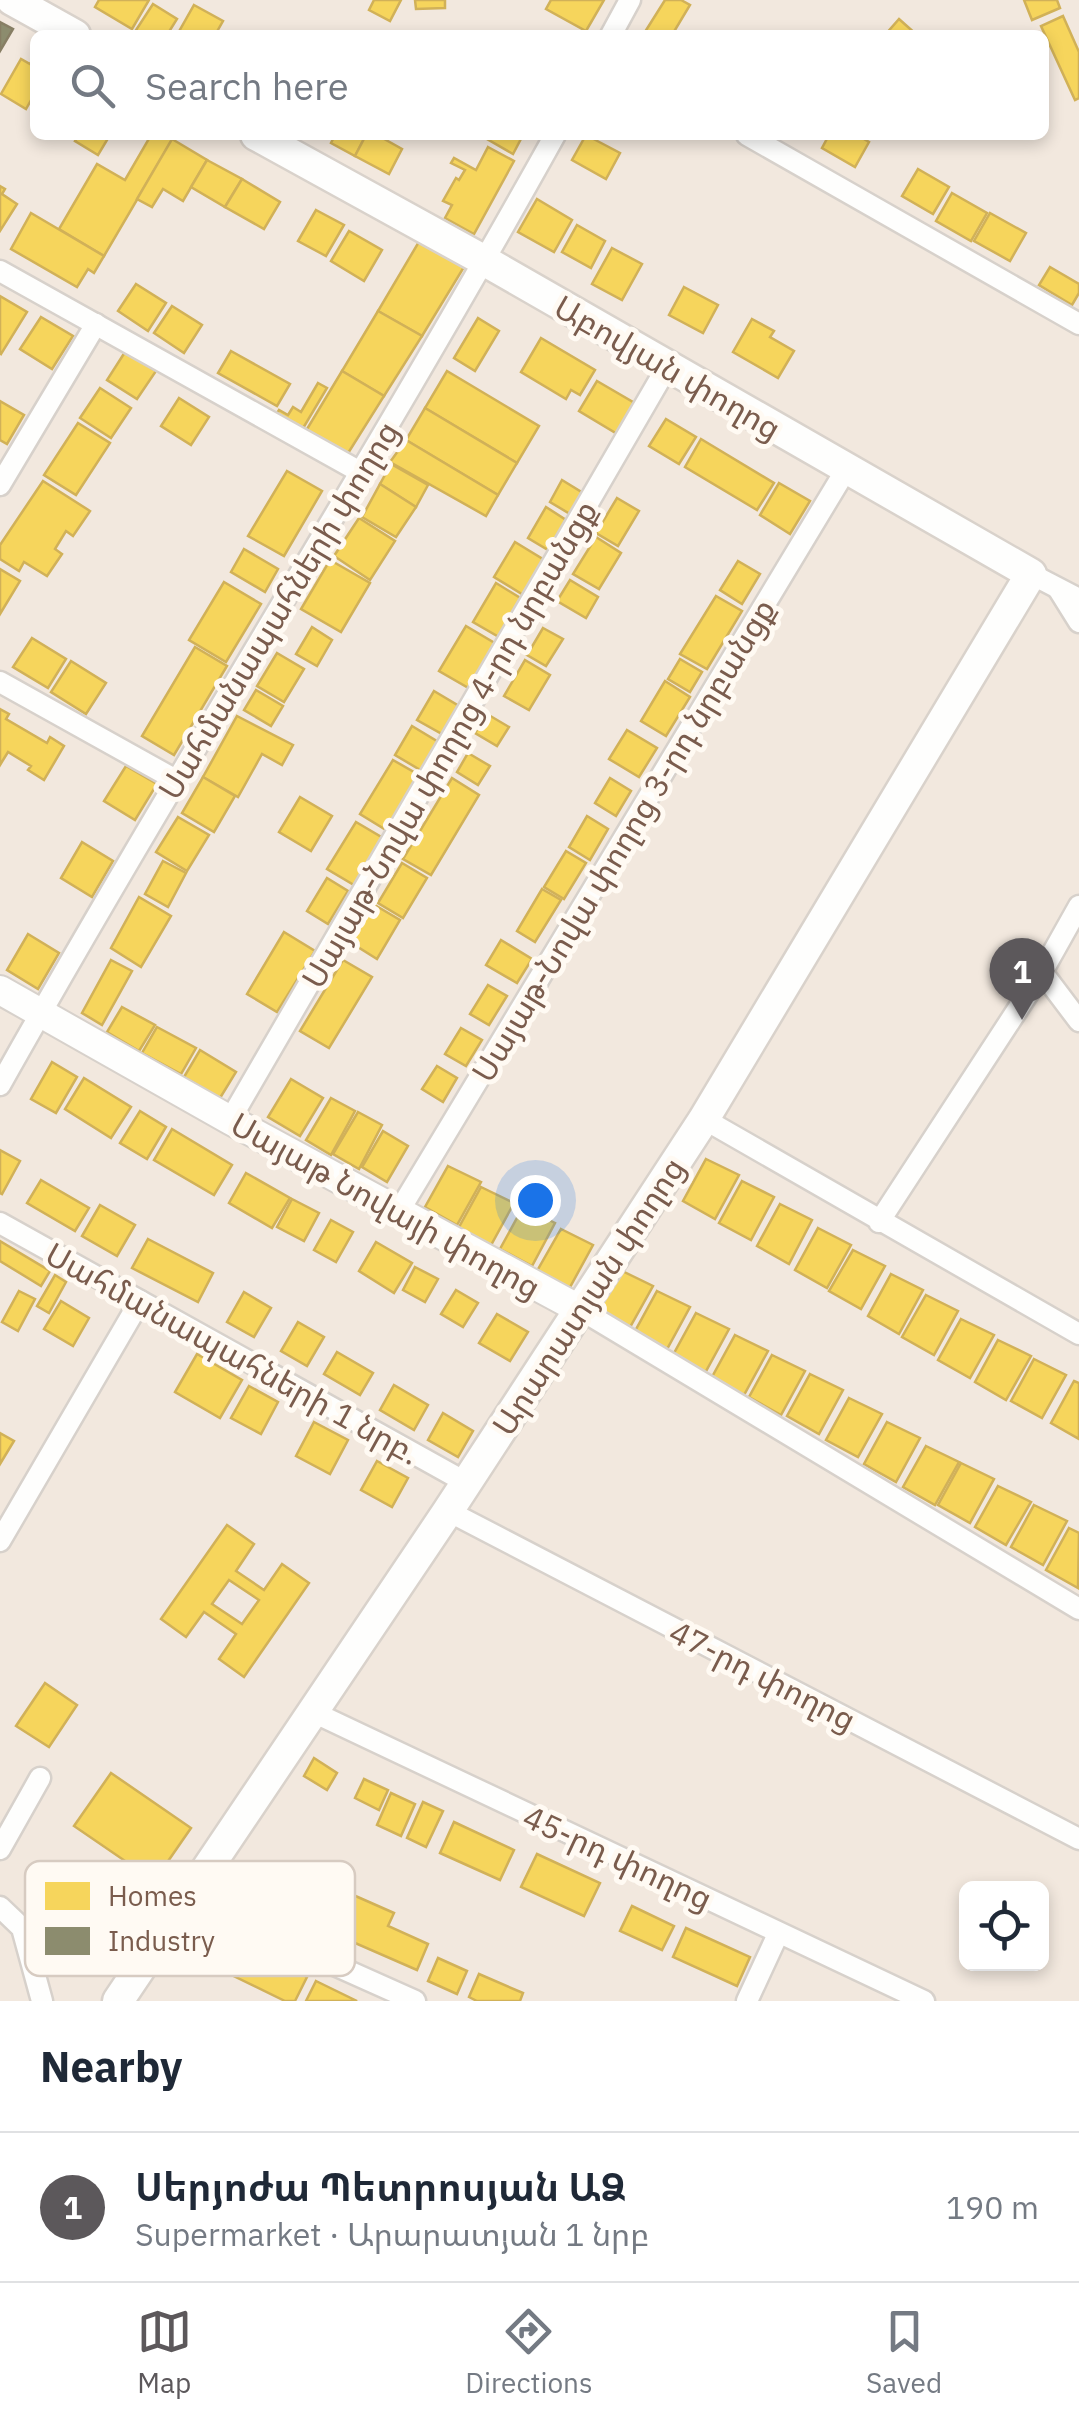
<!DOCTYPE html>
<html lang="en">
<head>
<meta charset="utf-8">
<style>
	:root { --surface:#fff; --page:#f6f6f7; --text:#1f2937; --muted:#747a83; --line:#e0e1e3; --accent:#5c585b }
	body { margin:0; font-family:"IBM Plex Sans","Noto Sans Armenian",sans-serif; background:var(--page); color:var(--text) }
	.controls { position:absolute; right:30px; bottom:30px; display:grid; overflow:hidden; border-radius:15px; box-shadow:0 5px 15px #0003 }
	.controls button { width:90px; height:90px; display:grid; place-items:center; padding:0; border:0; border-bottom:2px solid var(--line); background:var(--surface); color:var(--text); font:50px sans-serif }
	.you { position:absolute; left:535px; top:1200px; width:35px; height:35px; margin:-25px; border:8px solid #fff; border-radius:50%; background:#1a73e8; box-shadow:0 0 0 15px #1a73e833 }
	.badge { display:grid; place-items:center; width:65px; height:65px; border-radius:50%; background:var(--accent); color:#fff; font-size:32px; font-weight:700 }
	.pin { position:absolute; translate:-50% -82px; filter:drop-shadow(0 2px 5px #0008) }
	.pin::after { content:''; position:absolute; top:52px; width:35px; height:30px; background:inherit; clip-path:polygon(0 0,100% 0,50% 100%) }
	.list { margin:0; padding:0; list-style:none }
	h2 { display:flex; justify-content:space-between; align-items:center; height:130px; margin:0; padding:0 40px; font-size:42px }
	h2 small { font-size:32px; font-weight:400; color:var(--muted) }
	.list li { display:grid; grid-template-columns:65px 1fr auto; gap:30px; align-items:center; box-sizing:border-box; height:150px; padding:0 40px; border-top:2px solid var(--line) }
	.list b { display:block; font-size:38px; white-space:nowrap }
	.list p { margin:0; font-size:32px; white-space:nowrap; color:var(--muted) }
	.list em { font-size:32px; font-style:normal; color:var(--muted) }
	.icon { flex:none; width:55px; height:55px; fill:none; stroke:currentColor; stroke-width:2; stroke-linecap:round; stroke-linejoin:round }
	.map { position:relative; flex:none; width:1079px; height:2001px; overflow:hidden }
	.search { position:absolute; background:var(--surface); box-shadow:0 5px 15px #0003; left:30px; right:30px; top:30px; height:110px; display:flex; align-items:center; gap:25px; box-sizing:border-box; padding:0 35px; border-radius:15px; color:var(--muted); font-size:38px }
	.sheet { height:280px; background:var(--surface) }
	nav { display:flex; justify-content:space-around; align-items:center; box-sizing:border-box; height:140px; border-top:2px solid var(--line); background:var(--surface); font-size:28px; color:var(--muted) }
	nav a { display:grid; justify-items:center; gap:5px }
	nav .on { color:var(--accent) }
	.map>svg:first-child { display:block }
	.residential { fill:#f2e8de; fill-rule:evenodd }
	.homes { fill:#f6d55c; stroke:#d1b158; stroke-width:2.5; fill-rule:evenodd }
	.industry { fill:#8c8c6e; stroke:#877e64; stroke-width:2.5 }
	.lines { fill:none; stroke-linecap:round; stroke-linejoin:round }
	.minor-casing { stroke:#d7d1cb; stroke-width:25 }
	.tertiary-casing { stroke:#d7d1cb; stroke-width:32 }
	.secondary-casing { stroke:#d9d2cb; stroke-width:35 }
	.minor { stroke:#fefefd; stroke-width:20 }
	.tertiary { stroke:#fefefd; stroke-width:28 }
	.secondary { stroke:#fefefd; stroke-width:30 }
	.labels { text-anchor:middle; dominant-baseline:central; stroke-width:10; stroke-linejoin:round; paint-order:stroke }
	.street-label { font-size:32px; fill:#7a5c4d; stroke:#fffaf3 }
	.key { fill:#fffaf3; stroke:#d7cbc1; stroke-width:2.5 }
	.key-label { font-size:28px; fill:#7a5c4d }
</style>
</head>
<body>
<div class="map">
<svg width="1079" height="2001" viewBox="0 0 1079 2001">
	<rect width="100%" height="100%" fill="#f9f5f0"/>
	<!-- residential -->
	<path class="residential" d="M0,0H1079V2001H0ZM35,35H1044V135H35ZM966,1888H1042V1964H966Z"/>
	<!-- homes -->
	<g class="homes">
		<polygon points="99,0 149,0 132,29 95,7"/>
		<polygon points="374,0 401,0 390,21 369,10"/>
		<polygon points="415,0 445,0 445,8 416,9"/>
		<polygon points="551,0 604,0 586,31 546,9"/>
		<polygon points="665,0 681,0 690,5 672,35 643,35"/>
		<polygon points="1024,0 1057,0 1060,8 1032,20"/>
		<polygon points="153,4 177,19 167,35 144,35 136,30"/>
		<polygon points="194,5 223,21 215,35 177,35"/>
		<polygon points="1063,16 1079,52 1079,98 1075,100 1041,26"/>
		<polygon points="899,19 917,35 885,35"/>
		<polygon points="35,55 35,93 26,109 1,94 21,59 30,64"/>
		<polygon points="79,135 110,135 98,155 75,141"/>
		<polygon points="147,135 175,135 104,256 59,229 97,164 125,180 150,137"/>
		<polygon points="335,135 366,135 355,156 331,143"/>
		<polygon points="366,135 377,135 402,149 389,174 355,156"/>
		<polygon points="480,135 523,135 513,154"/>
		<polygon points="586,135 620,153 606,179 572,160"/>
		<polygon points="829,135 857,135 869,142 855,167 822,148"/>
		<polygon points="172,139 207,160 183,201 163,189 152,207 137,199"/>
		<polygon points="488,147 514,161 474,234 445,218 452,205 443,201 456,178 459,180 465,170 451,163 454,158 476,170"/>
		<polygon points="207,160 242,179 225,207 191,187"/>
		<polygon points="918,169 949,187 933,214 902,196"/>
		<polygon points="242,179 280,202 264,229 225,207"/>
		<polygon points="0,186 5,189 2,194 17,204 0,231"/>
		<polygon points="952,193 987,213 971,241 936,221"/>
		<polygon points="537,199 572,220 554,252 518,232"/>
		<polygon points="316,210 344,225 326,256 298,241"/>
		<polygon points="31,213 104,256 94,273 88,269 77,287 11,249"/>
		<polygon points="990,213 1026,233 1010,261 974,241"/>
		<polygon points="577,225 605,241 591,268 562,252"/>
		<polygon points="349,231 382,250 364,281 331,261"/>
		<polygon points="420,240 464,267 422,336 378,311"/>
		<polygon points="612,248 642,264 622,300 592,284"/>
		<polygon points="1050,267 1079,284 1079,293 1072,305 1039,285"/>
		<polygon points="136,284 166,303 148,331 118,311"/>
		<polygon points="684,287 718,305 703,333 669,315"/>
		<polygon points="0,296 27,312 1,354 0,353"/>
		<polygon points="172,306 202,325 184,353 154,333"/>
		<polygon points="378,311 422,336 384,396 342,371"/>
		<polygon points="41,317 73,336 52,369 20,349"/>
		<polygon points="478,318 499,331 475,371 454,358"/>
		<polygon points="752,319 774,331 770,337 794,351 778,378 733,352"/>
		<polygon points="541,338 595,370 580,395 571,390 566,399 521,372"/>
		<polygon points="231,351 290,384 277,406 218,373"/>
		<polygon points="125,352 156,371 137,399 107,380"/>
		<polygon points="342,371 384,396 345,458 304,434"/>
		<polygon points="447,371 539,426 517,463 425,408"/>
		<polygon points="597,381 638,405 619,435 579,411"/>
		<polygon points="318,383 327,388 299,435 273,420 279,410 288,415 293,407 301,412"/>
		<polygon points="100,388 131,408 111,438 80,418"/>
		<polygon points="179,398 209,417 191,445 161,426"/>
		<polygon points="0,401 24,415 7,444 0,440"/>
		<polygon points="425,408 517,463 498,495 406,440"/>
		<polygon points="666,419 696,437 679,464 649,446"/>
		<polygon points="78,423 110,443 76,495 44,475"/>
		<polygon points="701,439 774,483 757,510 685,467"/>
		<polygon points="406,440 498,495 486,516 390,462"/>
		<polygon points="391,464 428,485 416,507 380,484"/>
		<polygon points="287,471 322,491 284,556 248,536"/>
		<polygon points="562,480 583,493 570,514 550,502"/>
		<polygon points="43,481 90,511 73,536 66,531 55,549 62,554 47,576 24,562 19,571 0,559 0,545"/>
		<polygon points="779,483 810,501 790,534 760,515"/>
		<polygon points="380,484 416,507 396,537 362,517"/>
		<polygon points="617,498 639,511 618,546 596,533"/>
		<polygon points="546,507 566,520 548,550 528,538"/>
		<polygon points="359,518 395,541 370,580 334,556"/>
		<polygon points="596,537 621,553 599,589 573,574"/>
		<polygon points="515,542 546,561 525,596 494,577"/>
		<polygon points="244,549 278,569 265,592 231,572"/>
		<polygon points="330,560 370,583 341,632 301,609"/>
		<polygon points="738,561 760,574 742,604 720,590"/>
		<polygon points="0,569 20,581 0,614"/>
		<polygon points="570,580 598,597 586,618 557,601"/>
		<polygon points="224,582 261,604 226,662 189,640"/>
		<polygon points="496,583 522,599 499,637 473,622"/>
		<polygon points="716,596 742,611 707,669 680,654"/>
		<polygon points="466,626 498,645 472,690 439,671"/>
		<polygon points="312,627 332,640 317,666 296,654"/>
		<polygon points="543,628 563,639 546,666 527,655"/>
		<polygon points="32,638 66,659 48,688 13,667"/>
		<polygon points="195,647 227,666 174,755 142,736"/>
		<polygon points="277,653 304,669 284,702 257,686"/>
		<polygon points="680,659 702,672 690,692 668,679"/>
		<polygon points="525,660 550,675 529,710 504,696"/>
		<polygon points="71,661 106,683 86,714 51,692"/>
		<polygon points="665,681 690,697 666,736 641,721"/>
		<polygon points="256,690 283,706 271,726 244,710"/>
		<polygon points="434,691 459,706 442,734 417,720"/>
		<polygon points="0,709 9,714 6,719 47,743 50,737 64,746 44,780 28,770 31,766 8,752 0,765"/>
		<polygon points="487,714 509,727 497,746 475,733"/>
		<polygon points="237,716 293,745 282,765 262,754 238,797 203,777"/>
		<polygon points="412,726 440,743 422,771 395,755"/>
		<polygon points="627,730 657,748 639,777 609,759"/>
		<polygon points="468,753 490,766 478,785 457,772"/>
		<polygon points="393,760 419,775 386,830 360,814"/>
		<polygon points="126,766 157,784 135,820 104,801"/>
		<polygon points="203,777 235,796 214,832 182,813"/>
		<polygon points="452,778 479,795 431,875 403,859"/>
		<polygon points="610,778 631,791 616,816 595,803"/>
		<polygon points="300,797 332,816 311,851 279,832"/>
		<polygon points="587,816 608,829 590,860 569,847"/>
		<polygon points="178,817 209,835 187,871 156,852"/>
		<polygon points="356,822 383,838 354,885 327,869"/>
		<polygon points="82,842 113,861 92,897 61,878"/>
		<polygon points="566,851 586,863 564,899 544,887"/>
		<polygon points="163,861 186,873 168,907 145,894"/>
		<polygon points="402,863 427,878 403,918 378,903"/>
		<polygon points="327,878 348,891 328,924 307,911"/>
		<polygon points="542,889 561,900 535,942 517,931"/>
		<polygon points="139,897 171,916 141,967 111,948"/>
		<polygon points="373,904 400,920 377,959 350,942"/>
		<polygon points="284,932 315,951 277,1012 247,994"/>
		<polygon points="28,934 59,953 38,989 7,970"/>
		<polygon points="501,940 532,959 517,983 486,965"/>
		<polygon points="111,960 132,971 102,1025 82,1013"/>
		<polygon points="343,960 372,977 329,1048 300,1031"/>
		<polygon points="488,985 507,996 489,1025 470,1014"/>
		<polygon points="122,1007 155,1025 139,1051 107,1032"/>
		<polygon points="157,1027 196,1048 181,1074 142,1053"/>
		<polygon points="461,1028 482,1040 466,1066 445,1054"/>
		<polygon points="200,1050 236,1072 220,1098 184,1077"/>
		<polygon points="52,1062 77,1077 56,1113 31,1099"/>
		<polygon points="437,1066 457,1078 443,1102 422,1089"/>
		<polygon points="84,1078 131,1107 111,1138 65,1109"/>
		<polygon points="291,1079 323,1098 300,1136 268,1117"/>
		<polygon points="331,1098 355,1111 331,1155 306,1140"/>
		<polygon points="140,1111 166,1127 147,1159 120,1143"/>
		<polygon points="358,1112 382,1125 359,1169 333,1154"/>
		<polygon points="172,1129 232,1165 214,1195 154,1160"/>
		<polygon points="383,1131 408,1146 387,1182 362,1167"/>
		<polygon points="0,1150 20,1161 2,1194 0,1193"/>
		<polygon points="706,1159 739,1175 715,1219 683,1201"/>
		<polygon points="448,1166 481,1182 457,1225 425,1207"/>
		<polygon points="246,1173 290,1198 272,1228 229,1203"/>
		<polygon points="41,1180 89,1208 75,1231 27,1203"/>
		<polygon points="742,1181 774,1197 751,1240 719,1223"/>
		<polygon points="481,1187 514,1203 490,1247 458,1229"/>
		<polygon points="292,1199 319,1213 304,1241 277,1227"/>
		<polygon points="780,1204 812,1220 789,1264 757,1246"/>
		<polygon points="100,1205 135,1225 117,1256 82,1236"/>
		<polygon points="523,1207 555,1223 532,1266 500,1249"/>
		<polygon points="331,1220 353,1232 336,1262 314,1250"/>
		<polygon points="818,1228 851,1245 827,1288 795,1270"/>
		<polygon points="561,1229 593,1245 569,1289 537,1271"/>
		<polygon points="148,1239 213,1273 198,1302 132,1268"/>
		<polygon points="0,1241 50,1271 41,1286 0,1261"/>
		<polygon points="376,1242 412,1263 394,1293 359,1271"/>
		<polygon points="853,1250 885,1266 861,1309 829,1291"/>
		<polygon points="415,1267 438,1279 425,1302 403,1290"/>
		<polygon points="620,1270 653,1286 629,1329 597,1312"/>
		<polygon points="891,1274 923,1290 899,1334 868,1316"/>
		<polygon points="55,1275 66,1282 49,1313 37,1306"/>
		<polygon points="456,1290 478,1303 463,1327 441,1314"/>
		<polygon points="19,1291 35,1299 18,1331 2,1322"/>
		<polygon points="657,1291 690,1307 666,1351 634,1333"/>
		<polygon points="244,1292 271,1308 254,1337 227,1322"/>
		<polygon points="926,1295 958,1311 934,1355 902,1337"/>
		<polygon points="61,1301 89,1318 73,1346 44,1329"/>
		<polygon points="696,1313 729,1329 705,1373 673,1355"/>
		<polygon points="497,1314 528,1332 510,1361 479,1343"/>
		<polygon points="961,1319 994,1335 970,1378 938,1360"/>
		<polygon points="298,1322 324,1337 307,1366 281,1351"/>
		<polygon points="735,1335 768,1351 744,1395 712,1377"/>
		<polygon points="998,1340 1031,1356 1006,1400 975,1382"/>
		<polygon points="337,1352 373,1373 360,1395 324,1374"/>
		<polygon points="197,1354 242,1380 220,1418 175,1392"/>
		<polygon points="772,1355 805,1371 781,1415 749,1397"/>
		<polygon points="1034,1359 1066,1375 1042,1418 1011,1401"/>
		<polygon points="810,1374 843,1390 819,1434 787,1416"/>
		<polygon points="1074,1381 1079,1383 1079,1439 1051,1423"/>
		<polygon points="394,1385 428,1405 414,1430 380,1410"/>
		<polygon points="249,1386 278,1402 261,1434 231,1418"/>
		<polygon points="849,1398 882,1414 858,1457 826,1440"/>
		<polygon points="443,1413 473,1431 458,1457 428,1440"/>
		<polygon points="314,1422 348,1440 330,1474 296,1456"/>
		<polygon points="887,1422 920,1438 896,1482 864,1464"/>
		<polygon points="0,1433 14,1441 0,1464"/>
		<polygon points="926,1446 959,1462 935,1505 903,1487"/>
		<polygon points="377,1461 408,1478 392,1507 361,1490"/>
		<polygon points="961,1463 994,1479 970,1523 938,1505"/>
		<polygon points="998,1486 1031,1502 1006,1545 975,1527"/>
		<polygon points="1034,1505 1067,1521 1043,1565 1011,1547"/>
		<path d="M227,1525L254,1544L236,1571L264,1590L282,1564L309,1583L244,1677L219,1659L236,1634L204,1612L186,1637L161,1619ZM229,1580L259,1600L242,1624L212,1604Z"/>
		<polygon points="1069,1528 1079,1533 1078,1588 1046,1570"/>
		<polygon points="45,1683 77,1705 49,1747 16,1726"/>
		<polygon points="314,1758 337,1773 327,1790 304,1776"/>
		<polygon points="111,1773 191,1828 110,1945 87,1929 131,1865 74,1826"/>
		<polygon points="364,1779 388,1790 379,1810 355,1798"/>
		<polygon points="391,1793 415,1804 401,1836 377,1825"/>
		<polygon points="423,1802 443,1811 426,1847 407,1838"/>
		<polygon points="454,1822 514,1850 500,1880 440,1853"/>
		<polygon points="537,1854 600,1883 584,1916 521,1887"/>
		<polygon points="283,1864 394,1913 388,1926 428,1944 417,1970 238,1892 249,1865 277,1878"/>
		<polygon points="632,1906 674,1926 662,1950 620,1931"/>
		<polygon points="686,1928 750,1957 737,1986 673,1957"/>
		<polygon points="231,1940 307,1977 295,2001 285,2001 217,1968"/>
		<polygon points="438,1958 467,1971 457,1994 428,1981"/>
		<polygon points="479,1974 523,1993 520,2001 477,2001 469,1997"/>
		<polygon points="316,1981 357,2001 306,2001"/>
	</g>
	<!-- industry -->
	<polygon class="industry" points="0,22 13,29 0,51"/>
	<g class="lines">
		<defs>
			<g id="minor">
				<polyline points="611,35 630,0"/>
				<polyline points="747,135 1079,324"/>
				<polyline points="0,271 362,473"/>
				<polyline points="0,485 96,324"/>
				<polyline points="1031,574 1079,599"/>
				<polyline points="1059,590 1079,622"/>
				<polyline points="0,682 176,780"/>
				<polyline points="1042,972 1079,1021"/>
				<path d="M0,1085C180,765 377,455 555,135"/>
				<polyline points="704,1119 1079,1334"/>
				<polyline points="230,1120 667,367"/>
				<polyline points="399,1211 847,468"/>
				<polyline points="879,1222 1042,972 1079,906"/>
				<polyline points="0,1223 467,1483"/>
				<polyline points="581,1310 1079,1609"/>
				<polyline points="448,1511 1079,1839"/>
				<polyline points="0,1541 140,1301"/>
				<polyline points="313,1712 924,2001"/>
				<polyline points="0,1849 40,1778"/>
				<polyline points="187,1899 415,2001"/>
				<polyline points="0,1907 22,1928 42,2001"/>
				<polyline points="747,2001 778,1934"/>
			</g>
			<polyline id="tertiary" points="0,990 230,1120 581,1310"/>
			<g id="secondary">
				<polyline points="12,0 75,35"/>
				<polyline points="118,2001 448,1511 704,1119 1031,574 485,261 256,135"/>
			</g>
		</defs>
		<!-- minor casing -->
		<use href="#minor" class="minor-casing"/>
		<!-- tertiary casing -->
		<use href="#tertiary" class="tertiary-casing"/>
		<!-- secondary casing -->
		<use href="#secondary" class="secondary-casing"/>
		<!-- minor -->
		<use href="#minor" class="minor"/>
		<!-- tertiary -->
		<use href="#tertiary" class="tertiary"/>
		<!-- secondary -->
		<use href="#secondary" class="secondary"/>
	</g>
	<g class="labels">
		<!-- street labels -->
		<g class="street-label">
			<text transform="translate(668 367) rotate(30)">Աբովյան փողոց</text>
			<text transform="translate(278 610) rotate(-59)">Սահմանապահների փողոց</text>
			<text transform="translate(449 744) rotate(-60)">Սայաթ-Նովա փողոց 4-րդ նրբանցք</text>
			<text transform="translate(623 840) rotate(-59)">Սայաթ-Նովա փողոց 3-րդ նրբանցք</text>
			<text transform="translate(386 1205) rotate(29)">Սայաթ Նովայի փողոց</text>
			<text transform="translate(588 1296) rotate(-57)">Արարատյան փողոց</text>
			<text transform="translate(233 1353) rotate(29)">Սահմանապահների 1 նրբ.</text>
			<text transform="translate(763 1675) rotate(27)">47-րդ փողոց</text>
			<text transform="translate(618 1857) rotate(25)">45-րդ փողոց</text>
		</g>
	</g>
	<!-- legend -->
	<rect x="25" y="1861" width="330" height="115" rx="15" class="key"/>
	<rect x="45" y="1882" width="45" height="28" fill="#f6d55c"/>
	<rect x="45" y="1927" width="45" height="28" fill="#8c8c6e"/>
	<g class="key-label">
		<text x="108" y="1906">Homes</text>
		<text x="108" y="1951">Industry</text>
	</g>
</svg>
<div class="controls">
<button><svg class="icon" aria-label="locate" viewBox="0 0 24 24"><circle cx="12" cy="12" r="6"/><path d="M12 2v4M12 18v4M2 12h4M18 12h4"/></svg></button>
</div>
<div class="you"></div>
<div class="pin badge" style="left:1022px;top:1020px">1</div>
<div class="search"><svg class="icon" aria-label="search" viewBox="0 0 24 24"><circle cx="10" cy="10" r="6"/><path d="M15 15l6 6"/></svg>Search here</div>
</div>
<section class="sheet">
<h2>Nearby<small></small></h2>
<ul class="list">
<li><span class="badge">1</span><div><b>Սերյոժա Պետրոսյան ԱՁ</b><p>Supermarket · Արարատյան 1 նրբ</p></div><em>190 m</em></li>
</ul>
</section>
<nav>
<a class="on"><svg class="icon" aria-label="map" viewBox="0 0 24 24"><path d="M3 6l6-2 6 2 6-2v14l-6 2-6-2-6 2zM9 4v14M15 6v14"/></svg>Map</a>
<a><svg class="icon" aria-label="directions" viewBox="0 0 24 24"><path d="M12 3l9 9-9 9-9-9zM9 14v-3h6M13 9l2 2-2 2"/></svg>Directions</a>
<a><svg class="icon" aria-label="saved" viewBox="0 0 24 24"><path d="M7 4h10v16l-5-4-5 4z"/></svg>Saved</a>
</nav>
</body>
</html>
